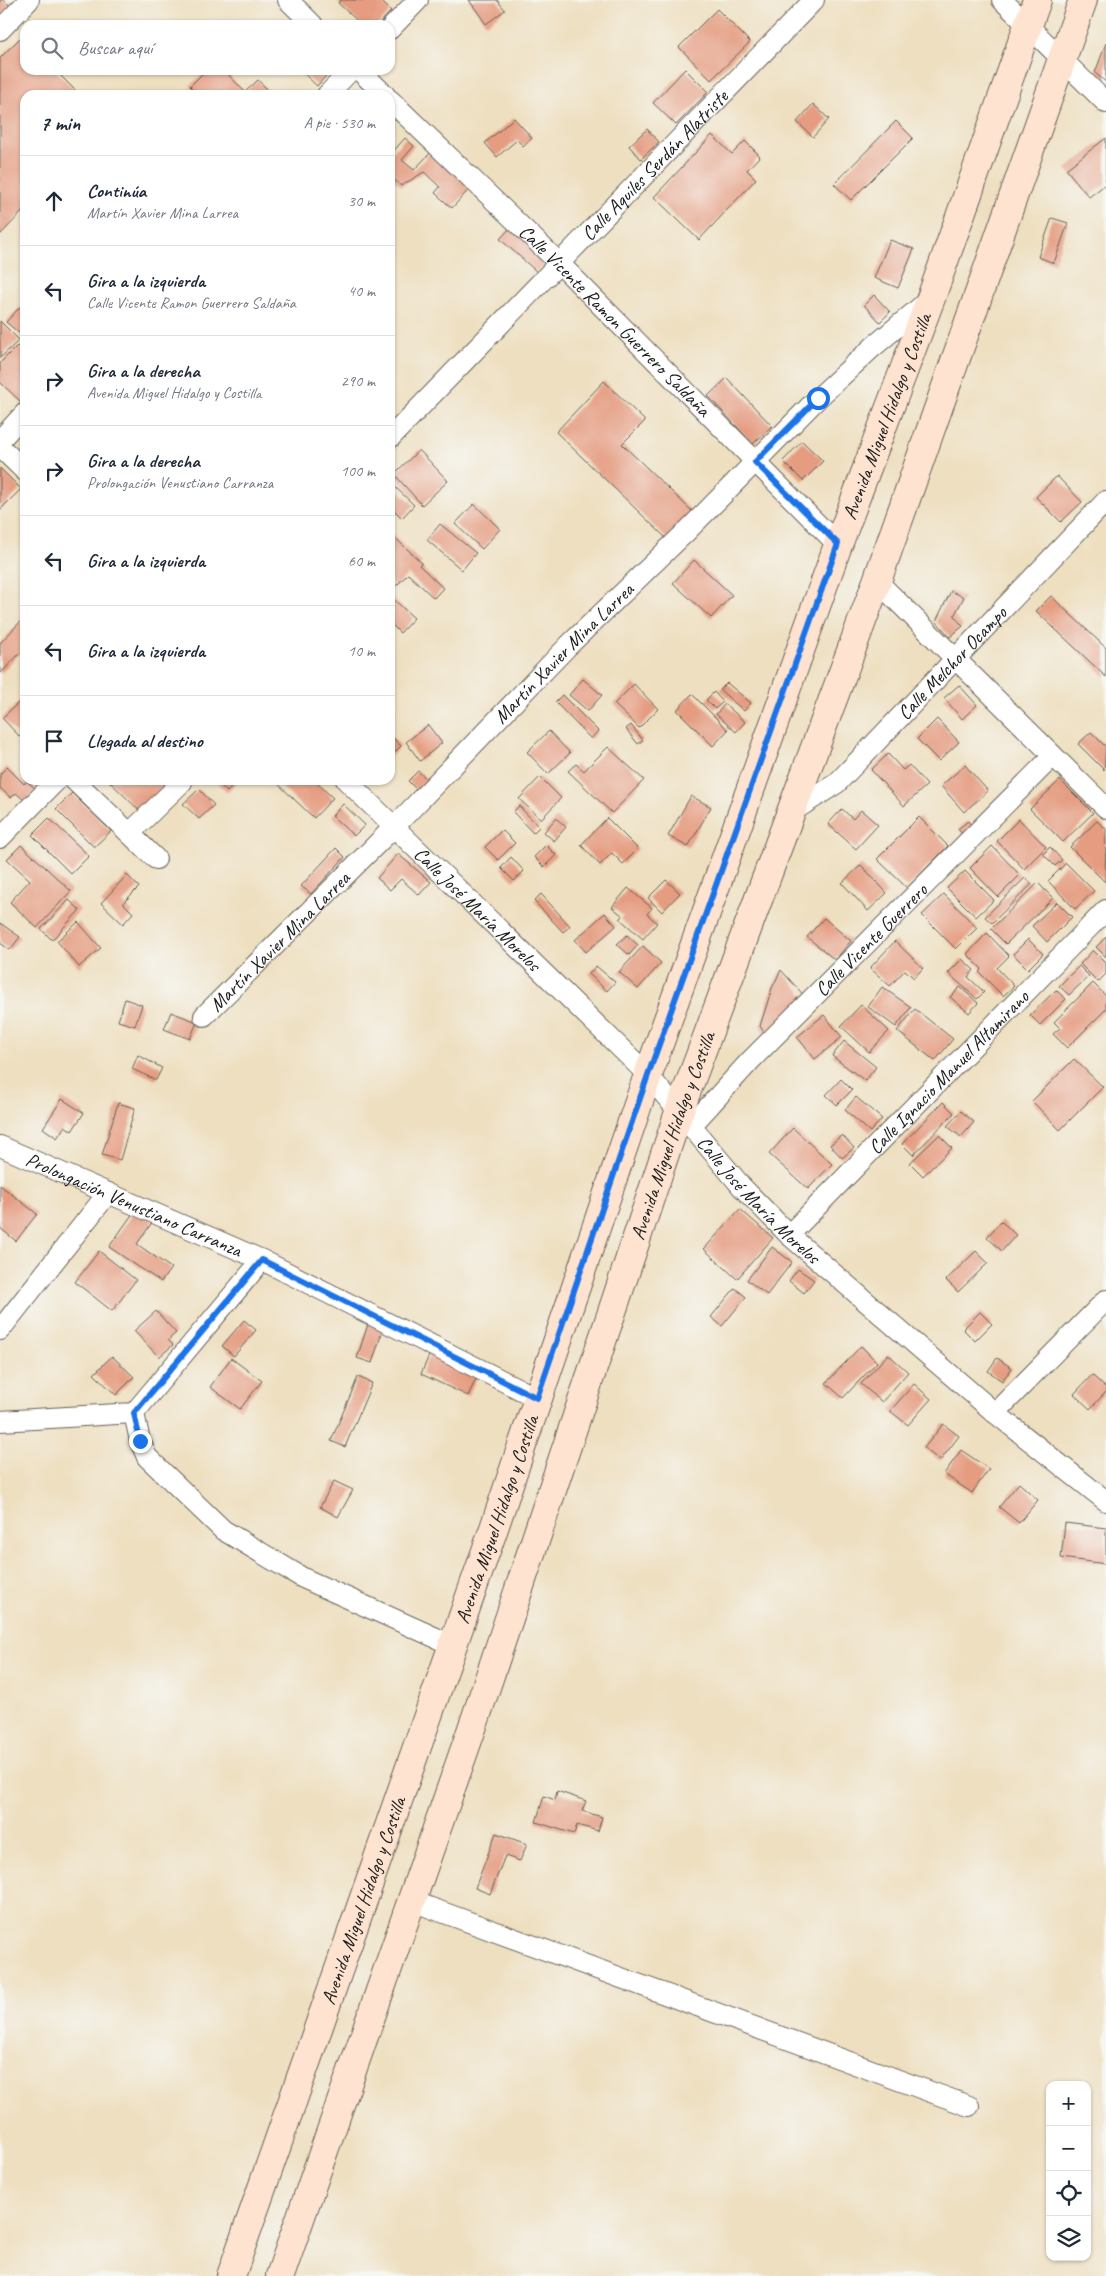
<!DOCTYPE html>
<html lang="es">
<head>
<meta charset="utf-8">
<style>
	:root { --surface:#fff; --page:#f6f6f7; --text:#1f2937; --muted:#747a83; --line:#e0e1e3 }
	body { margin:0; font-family:Caveat,sans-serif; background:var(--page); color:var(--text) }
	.controls { position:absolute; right:15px; bottom:15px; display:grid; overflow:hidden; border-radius:10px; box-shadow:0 1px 4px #0004 }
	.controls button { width:45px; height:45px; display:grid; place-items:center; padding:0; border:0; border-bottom:1px solid var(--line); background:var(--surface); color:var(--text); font:25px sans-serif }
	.stop { position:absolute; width:15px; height:15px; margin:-11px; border:4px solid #1a73e8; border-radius:50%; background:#fff }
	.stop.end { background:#1a73e8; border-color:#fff; box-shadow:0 1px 5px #0008 }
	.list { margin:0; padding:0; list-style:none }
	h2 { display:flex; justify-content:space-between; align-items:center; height:65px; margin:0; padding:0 20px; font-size:21px }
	h2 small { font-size:16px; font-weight:400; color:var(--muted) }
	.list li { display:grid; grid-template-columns:32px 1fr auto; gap:15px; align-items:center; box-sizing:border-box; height:90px; padding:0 20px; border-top:1px solid var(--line) }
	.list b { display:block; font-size:19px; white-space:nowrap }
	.list p { margin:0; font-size:16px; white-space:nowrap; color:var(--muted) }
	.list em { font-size:16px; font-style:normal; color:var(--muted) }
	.icon { flex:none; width:28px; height:28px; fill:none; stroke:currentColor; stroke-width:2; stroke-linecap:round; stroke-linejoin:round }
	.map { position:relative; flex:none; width:1106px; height:2276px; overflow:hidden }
	.search { position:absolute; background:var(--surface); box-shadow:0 1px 4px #0004; left:20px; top:20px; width:375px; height:55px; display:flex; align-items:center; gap:12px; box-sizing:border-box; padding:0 18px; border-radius:15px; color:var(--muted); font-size:19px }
	.panel { position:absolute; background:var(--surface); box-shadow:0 1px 4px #0004; left:20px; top:90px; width:375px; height:695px; border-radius:15px }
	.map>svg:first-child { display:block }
	.building { fill:#e59c81 }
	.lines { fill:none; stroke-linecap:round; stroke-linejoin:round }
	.street-casing { stroke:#666055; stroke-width:22 }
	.secondary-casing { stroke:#666055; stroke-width:30 }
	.street { stroke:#fff; stroke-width:20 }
	.secondary { stroke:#fee3d1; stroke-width:28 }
	.route { stroke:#1a73e8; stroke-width:6 }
	.labels { text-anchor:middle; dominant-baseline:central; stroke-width:4.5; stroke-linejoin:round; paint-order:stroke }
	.street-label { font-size:20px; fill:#1c1c1c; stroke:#f6f6f2 }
</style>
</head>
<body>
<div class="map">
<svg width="1106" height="2276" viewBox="0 0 1106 2276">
	<rect width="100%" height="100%" fill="#f6f6f2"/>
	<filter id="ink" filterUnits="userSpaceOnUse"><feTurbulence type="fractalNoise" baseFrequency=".02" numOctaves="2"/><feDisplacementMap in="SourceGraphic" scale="10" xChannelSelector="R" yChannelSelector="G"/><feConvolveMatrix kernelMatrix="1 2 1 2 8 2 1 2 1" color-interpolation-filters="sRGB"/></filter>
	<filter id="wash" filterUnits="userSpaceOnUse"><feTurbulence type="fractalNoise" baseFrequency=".0096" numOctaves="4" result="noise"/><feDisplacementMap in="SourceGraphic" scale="20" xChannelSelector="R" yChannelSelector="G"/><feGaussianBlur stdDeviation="1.12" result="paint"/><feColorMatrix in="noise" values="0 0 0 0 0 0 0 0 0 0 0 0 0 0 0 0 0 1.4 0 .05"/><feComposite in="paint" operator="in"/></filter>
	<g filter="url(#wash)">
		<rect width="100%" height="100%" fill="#eedfc0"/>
		<g id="blocks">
			<!-- building -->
			<g class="building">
				<polygon points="0,0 4,0 13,9 0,23"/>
				<polygon points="341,0 380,0 391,11 378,25 362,25 338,3"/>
				<polygon points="469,0 497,0 505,10 486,24"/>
				<polygon points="717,9 750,42 711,80 679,47"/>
				<polygon points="21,37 25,41 25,70 55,70 80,95 25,95 25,209 0,235 0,58"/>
				<polygon points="1106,43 1106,82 1095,73"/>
				<polygon points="685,69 708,92 676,125 653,103"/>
				<polygon points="206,70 224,70 245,92 258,80 273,95 199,95 190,86"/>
				<polygon points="300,70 331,70 317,86"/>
				<polygon points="813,104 829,119 813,137 797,122"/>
				<polygon points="514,118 532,138 523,146 517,140 497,157 485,143"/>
				<polygon points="896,121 913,138 851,200 834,184"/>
				<polygon points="647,129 659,142 641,159 629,146"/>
				<polygon points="712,135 732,154 745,141 760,156 747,170 756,179 699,240 654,197"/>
				<polygon points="405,138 414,146 402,160 414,170 434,149 473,185 452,208 435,193 440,187 424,172 401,186 390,176 390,155"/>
				<polygon points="1106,138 1106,184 1089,197 1066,169"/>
				<polygon points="1052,218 1068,223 1054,263 1038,257"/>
				<polygon points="511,227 548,261 537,272 500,239"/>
				<polygon points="890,240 914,249 898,288 874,278"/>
				<polygon points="874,295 890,312 880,322 864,305"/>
				<polygon points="20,307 25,312 25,338 6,322"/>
				<polygon points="0,321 19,340 0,358"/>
				<polygon points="17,346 25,353 23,404 0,382 0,363"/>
				<polygon points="727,378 772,426 753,444 708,396"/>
				<polygon points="604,381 645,421 622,444 693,512 667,539 556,432"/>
				<polygon points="802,441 823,461 803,481 783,461"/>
				<polygon points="419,450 448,481 422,505 394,474"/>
				<polygon points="0,468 21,489 0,510"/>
				<polygon points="1057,476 1082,502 1061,522 1036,497"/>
				<polygon points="390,482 414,505 402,518 390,506"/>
				<polygon points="474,504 500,529 482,549 455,524"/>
				<polygon points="440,524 476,553 462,570 427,540"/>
				<polygon points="390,533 422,563 419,565 443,588 434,598 408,574 395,587 390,582"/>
				<polygon points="694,560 732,595 711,618 673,583"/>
				<polygon points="951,591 964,597 954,616 963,626 950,637 936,621"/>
				<polygon points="390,596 414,618 400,633 390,623"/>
				<polygon points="1051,596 1106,648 1106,677 1036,611"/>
				<polygon points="25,617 25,648 0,674 0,643"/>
				<polygon points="583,679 602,695 588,711 569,695"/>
				<polygon points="727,683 751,703 744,711 720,690"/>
				<polygon points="634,684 658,709 639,728 614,704"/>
				<polygon points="959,685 977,705 962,719 944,698"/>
				<polygon points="714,692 723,702 715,709 706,700"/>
				<polygon points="692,694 728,730 713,746 677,710"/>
				<polygon points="562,695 598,731 591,739 555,702"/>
				<polygon points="19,702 25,708 25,732 20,737 2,718"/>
				<polygon points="725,704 745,722 736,732 716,714"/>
				<polygon points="937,719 959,742 939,761 917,739"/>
				<polygon points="428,725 442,743 420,761 406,742"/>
				<polygon points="631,725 643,740 638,744 626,729"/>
				<polygon points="549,731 570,753 548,774 527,752"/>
				<polygon points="1091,732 1106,747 1104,770 1078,744"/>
				<polygon points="390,735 401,746 390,757"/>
				<polygon points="608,747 644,780 612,813 568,771 576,764 584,771"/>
				<polygon points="888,754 903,770 909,765 927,785 904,806 871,770"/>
				<polygon points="965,765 988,791 964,812 941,786"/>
				<polygon points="7,767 24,784 27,781 36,789 25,801 16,793 11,798 0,788 0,774"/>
				<polygon points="418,771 428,780 418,791 408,781"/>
				<polygon points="540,777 561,798 541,819 519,799"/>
				<polygon points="108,780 178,780 144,815"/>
				<polygon points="216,780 239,780 227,792"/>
				<polygon points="274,780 314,780 333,798 314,818"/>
				<polygon points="1060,780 1093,813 1063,842 1030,809"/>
				<polygon points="199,789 214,805 199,819 183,804"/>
				<polygon points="72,793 111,831 94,847 56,809"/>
				<polygon points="691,796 711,807 688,847 668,836"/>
				<polygon points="343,804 365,825 354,836 332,816"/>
				<polygon points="519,806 539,827 533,833 513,812"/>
				<polygon points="842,809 853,819 861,810 878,825 856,849 828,824"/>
				<polygon points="919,817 948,846 907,888 877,859"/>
				<polygon points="49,818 89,856 71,874 32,835"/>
				<polygon points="556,818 566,827 554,841 544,832"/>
				<polygon points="607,818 638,849 623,864 612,853 600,865 581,845"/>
				<polygon points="1019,819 1046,847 1024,869 997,841"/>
				<polygon points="968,821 975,830 966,838 958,829"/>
				<polygon points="1097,821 1106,829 1105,882 1070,847"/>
				<polygon points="502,830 515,843 498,860 485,847"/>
				<polygon points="21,845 71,891 37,928 10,902 30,880 7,859"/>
				<polygon points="546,845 556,855 544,867 534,857"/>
				<polygon points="992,846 1020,875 998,897 970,868"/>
				<polygon points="1050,847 1062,860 1055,866 1043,854"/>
				<polygon points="336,848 345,857 311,894 301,886"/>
				<polygon points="398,854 431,882 419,895 401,879 390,890 377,878"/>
				<polygon points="511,857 524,871 514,881 501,868"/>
				<polygon points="1066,863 1094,891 1075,909 1048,881"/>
				<polygon points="861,865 887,893 868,911 842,883"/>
				<polygon points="965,871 994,900 976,917 947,888"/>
				<polygon points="127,875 139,887 123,903 133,913 123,924 101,903"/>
				<polygon points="1025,878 1032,884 992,923 985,917"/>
				<polygon points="666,880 680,893 662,912 648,898"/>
				<polygon points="1038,883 1053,898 1006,944 991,929"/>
				<polygon points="628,888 652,908 647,914 657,923 643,939 620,919 623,916 612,907"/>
				<polygon points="541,894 570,926 563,932 534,901"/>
				<polygon points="944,894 977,928 956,949 922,915"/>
				<polygon points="69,900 80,910 52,940 41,929"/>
				<polygon points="1057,902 1072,917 1047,942 1032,926"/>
				<polygon points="605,913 616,926 586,952 575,940"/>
				<polygon points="824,918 851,941 835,960 807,937"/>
				<polygon points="78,922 101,948 79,967 57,941"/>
				<polygon points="0,923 20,937 10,950 0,943"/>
				<polygon points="987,933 1009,956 997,968 1014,986 1003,996 979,972 982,969 967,954"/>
				<polygon points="627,935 638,945 629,955 617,944"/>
				<polygon points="1106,937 1106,957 1096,947"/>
				<polygon points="1028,939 1043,954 1028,969 1013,954"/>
				<polygon points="895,941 923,968 914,978 905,970 890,986 870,968"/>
				<polygon points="643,946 661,963 638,989 619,972"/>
				<polygon points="1093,950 1106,963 1106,974 1098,982 1080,964"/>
				<polygon points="962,959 974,970 968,977 984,992 977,999 948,973"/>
				<polygon points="596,966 615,982 607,991 589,974"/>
				<polygon points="1079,966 1089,976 1069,995 1059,986"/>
				<polygon points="781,970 807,999 765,1034 760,1026 772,988"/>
				<polygon points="1093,983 1106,996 1106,1009 1067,1048 1053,1034 1060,1028 1054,1022"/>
				<polygon points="882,987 911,1007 896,1027 868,1007"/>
				<polygon points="960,987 978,1003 969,1013 950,997"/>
				<polygon points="1056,990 1066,999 1040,1025 1030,1015"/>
				<polygon points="125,999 142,1005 135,1026 118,1021"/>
				<polygon points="861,1005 889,1031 869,1052 841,1026"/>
				<polygon points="915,1009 953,1039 935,1061 897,1031"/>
				<polygon points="171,1012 197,1022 190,1039 164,1029"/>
				<polygon points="824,1015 842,1037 815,1059 797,1037"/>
				<polygon points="844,1041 876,1067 865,1081 832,1056"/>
				<polygon points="138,1055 162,1068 156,1080 132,1069"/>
				<polygon points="1074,1059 1103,1087 1060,1130 1032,1101"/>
				<polygon points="841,1079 852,1090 837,1105 826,1095"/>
				<polygon points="856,1097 882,1119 870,1132 845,1110"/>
				<polygon points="62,1099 84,1113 72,1131 65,1126 57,1138 43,1128"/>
				<polygon points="943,1102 954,1113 913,1155 902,1144"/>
				<polygon points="118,1103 135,1108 120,1160 102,1155"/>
				<polygon points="961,1111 974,1122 961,1137 947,1126"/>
				<polygon points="793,1128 832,1164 808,1189 769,1154"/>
				<polygon points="842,1135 854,1148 842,1158 830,1145"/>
				<polygon points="939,1135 952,1148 923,1176 910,1163"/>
				<polygon points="0,1185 37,1214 16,1241 0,1228"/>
				<polygon points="136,1209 153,1221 137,1244 171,1268 161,1282 109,1247"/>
				<polygon points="740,1209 773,1238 737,1279 704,1249"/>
				<polygon points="1001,1221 1016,1235 1002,1251 987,1237"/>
				<polygon points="772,1247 792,1262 767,1295 747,1280"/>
				<polygon points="99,1251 136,1280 112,1311 75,1282"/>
				<polygon points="976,1251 988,1263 958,1292 946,1280"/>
				<polygon points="798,1269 814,1280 804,1293 789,1281"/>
				<polygon points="735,1288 746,1297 722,1326 711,1317"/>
				<polygon points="156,1311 176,1333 168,1340 173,1345 159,1357 134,1331"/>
				<polygon points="980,1312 992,1324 975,1341 963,1329"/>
				<polygon points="370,1318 385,1323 372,1363 357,1358"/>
				<polygon points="244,1320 256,1330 234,1356 222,1346"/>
				<polygon points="861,1346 877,1362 843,1398 826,1383"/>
				<polygon points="430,1353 478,1375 468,1396 421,1374"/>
				<polygon points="888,1354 908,1372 882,1402 861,1384"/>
				<polygon points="112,1356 134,1377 116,1395 94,1374"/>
				<polygon points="231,1358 262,1381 240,1409 210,1387"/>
				<polygon points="997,1358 1012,1368 1002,1381 988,1371"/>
				<polygon points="1092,1375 1106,1388 1106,1392 1090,1409 1074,1394"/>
				<polygon points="358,1377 372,1383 345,1447 331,1441"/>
				<polygon points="914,1384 931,1399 908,1425 890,1411"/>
				<polygon points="943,1424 959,1436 940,1461 924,1448"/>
				<polygon points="961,1450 989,1469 972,1493 944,1474"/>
				<polygon points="334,1481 353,1490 338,1517 320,1507"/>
				<polygon points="1019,1483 1038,1500 1019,1523 999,1507"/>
				<polygon points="1065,1523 1106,1528 1106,1564 1061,1558"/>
				<polygon points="557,1791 586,1801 582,1811 602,1817 598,1831 577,1825 574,1834 536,1822 544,1796 555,1800"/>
				<polygon points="496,1833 527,1844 520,1861 505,1856 490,1894 475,1888"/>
			</g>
		</g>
	</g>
	<g filter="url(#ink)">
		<use href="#blocks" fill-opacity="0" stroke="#666055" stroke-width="1"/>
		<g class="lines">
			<defs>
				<g id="street">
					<polyline points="288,0 313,25"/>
					<polyline points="1002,0 1106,103"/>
					<polyline points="390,29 418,0"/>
					<polyline points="0,30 29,0"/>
					<polyline points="359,70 385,95"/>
					<polyline points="327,95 351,70"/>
					<path id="s1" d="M390,100L558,262L838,545"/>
					<path id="s2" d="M390,438L814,0"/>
					<polyline points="0,440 25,413"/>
					<polyline points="0,447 25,471"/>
					<polyline points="877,581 1106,808"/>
					<polyline points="74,780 156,859"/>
					<path id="s3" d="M346,780L648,1075L742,1187L789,1235L995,1413L1106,1501"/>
					<path id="s4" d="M790,813L837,783L1106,501"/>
					<polyline points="130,833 182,782"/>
					<polyline points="0,838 57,780"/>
					<path id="s5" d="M204,1016L395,826L569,645L689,529L818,398L873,347L930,299"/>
					<path id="s6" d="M691,1126L750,1061L1053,756"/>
					<path id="s7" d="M0,1146L262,1260L537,1398"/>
					<path id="s8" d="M789,1235L1106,910"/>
					<polyline points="0,1330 108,1193"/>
					<polyline points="134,1413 140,1441 147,1457 223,1530 303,1578 452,1645"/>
					<polyline points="995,1413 1106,1300"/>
					<polyline points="0,1421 134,1413 262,1260"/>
					<polyline points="412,1901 969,2106"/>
				</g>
				<g id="secondary">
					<path id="s9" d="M231,2276L494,1528L648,1075L838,545L931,298L1037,0"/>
					<path id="s10" d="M280,2276L476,1717L679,1112L877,581L1083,0"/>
				</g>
			</defs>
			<!-- street casing -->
			<use href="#street" class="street-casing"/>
			<!-- secondary casing -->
			<use href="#secondary" class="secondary-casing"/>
			<!-- street -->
			<use href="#street" class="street"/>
			<!-- secondary -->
			<use href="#secondary" class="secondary"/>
		</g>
	</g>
	<g class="lines" filter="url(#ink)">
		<!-- route -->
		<polyline class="route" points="140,1441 134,1413 262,1260 537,1398 648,1075 838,544 755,462 818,398"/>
	</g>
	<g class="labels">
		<!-- street labels -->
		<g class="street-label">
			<text stroke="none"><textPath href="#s2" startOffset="380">Calle Aquiles Serdán Alatriste</textPath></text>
			<text stroke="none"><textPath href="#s1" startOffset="315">Calle Vicente Ramon Guerrero Saldaña</textPath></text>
			<text stroke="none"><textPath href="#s9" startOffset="1972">Avenida Miguel Hidalgo y Costilla</textPath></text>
			<text stroke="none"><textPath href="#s5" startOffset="511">Martín Xavier Mina Larrea</textPath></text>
			<text stroke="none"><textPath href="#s4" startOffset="222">Calle Melchor Ocampo</textPath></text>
			<text stroke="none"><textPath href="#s3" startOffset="184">Calle José María Morelos</textPath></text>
			<text stroke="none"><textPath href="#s6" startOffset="259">Calle Vicente Guerrero</textPath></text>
			<text stroke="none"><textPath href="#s5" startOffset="106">Martín Xavier Mina Larrea</textPath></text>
			<text stroke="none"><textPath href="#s8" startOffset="228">Calle Ignacio Manuel Altamirano</textPath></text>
			<text stroke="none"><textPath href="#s10" startOffset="1206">Avenida Miguel Hidalgo y Costilla</textPath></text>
			<text stroke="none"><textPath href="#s3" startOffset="589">Calle José María Morelos</textPath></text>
			<text stroke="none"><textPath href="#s7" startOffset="146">Prolongación Venustiano Carranza</textPath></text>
			<text stroke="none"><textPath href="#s9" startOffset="802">Avenida Miguel Hidalgo y Costilla</textPath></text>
			<text stroke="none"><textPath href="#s9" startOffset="398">Avenida Miguel Hidalgo y Costilla</textPath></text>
		</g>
	</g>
</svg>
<div class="controls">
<button>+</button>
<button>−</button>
<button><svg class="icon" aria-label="locate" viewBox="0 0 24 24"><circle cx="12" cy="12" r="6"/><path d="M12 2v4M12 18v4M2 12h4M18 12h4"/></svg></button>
<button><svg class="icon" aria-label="layers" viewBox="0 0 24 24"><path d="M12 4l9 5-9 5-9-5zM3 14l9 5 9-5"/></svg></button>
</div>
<div class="stop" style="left:818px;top:398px"></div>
<div class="stop end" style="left:140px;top:1441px"></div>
<div class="search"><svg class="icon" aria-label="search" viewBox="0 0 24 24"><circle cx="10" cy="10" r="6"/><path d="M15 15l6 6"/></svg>Buscar aquí</div>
<section class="panel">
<h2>7 min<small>A pie · 530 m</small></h2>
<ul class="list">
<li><svg class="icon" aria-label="ahead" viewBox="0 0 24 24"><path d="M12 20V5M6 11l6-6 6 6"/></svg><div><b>Continúa</b><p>Martín Xavier Mina Larrea</p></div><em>30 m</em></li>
<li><svg class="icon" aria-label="left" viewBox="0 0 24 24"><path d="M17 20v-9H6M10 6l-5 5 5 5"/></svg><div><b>Gira a la izquierda</b><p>Calle Vicente Ramon Guerrero Saldaña</p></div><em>40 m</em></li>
<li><svg class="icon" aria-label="right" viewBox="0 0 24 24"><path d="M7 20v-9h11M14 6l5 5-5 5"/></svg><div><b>Gira a la derecha</b><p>Avenida Miguel Hidalgo y Costilla</p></div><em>290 m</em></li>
<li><svg class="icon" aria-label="right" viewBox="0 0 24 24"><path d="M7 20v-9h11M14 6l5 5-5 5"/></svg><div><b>Gira a la derecha</b><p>Prolongación Venustiano Carranza</p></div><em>100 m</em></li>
<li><svg class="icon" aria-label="left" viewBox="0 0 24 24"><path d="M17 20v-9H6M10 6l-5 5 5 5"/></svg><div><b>Gira a la izquierda</b></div><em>60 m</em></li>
<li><svg class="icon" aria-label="left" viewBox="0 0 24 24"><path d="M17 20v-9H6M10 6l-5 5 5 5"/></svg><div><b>Gira a la izquierda</b></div><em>10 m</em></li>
<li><svg class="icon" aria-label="arrive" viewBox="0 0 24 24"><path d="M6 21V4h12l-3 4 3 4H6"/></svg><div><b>Llegada al destino</b></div></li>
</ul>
</section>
</div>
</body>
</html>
